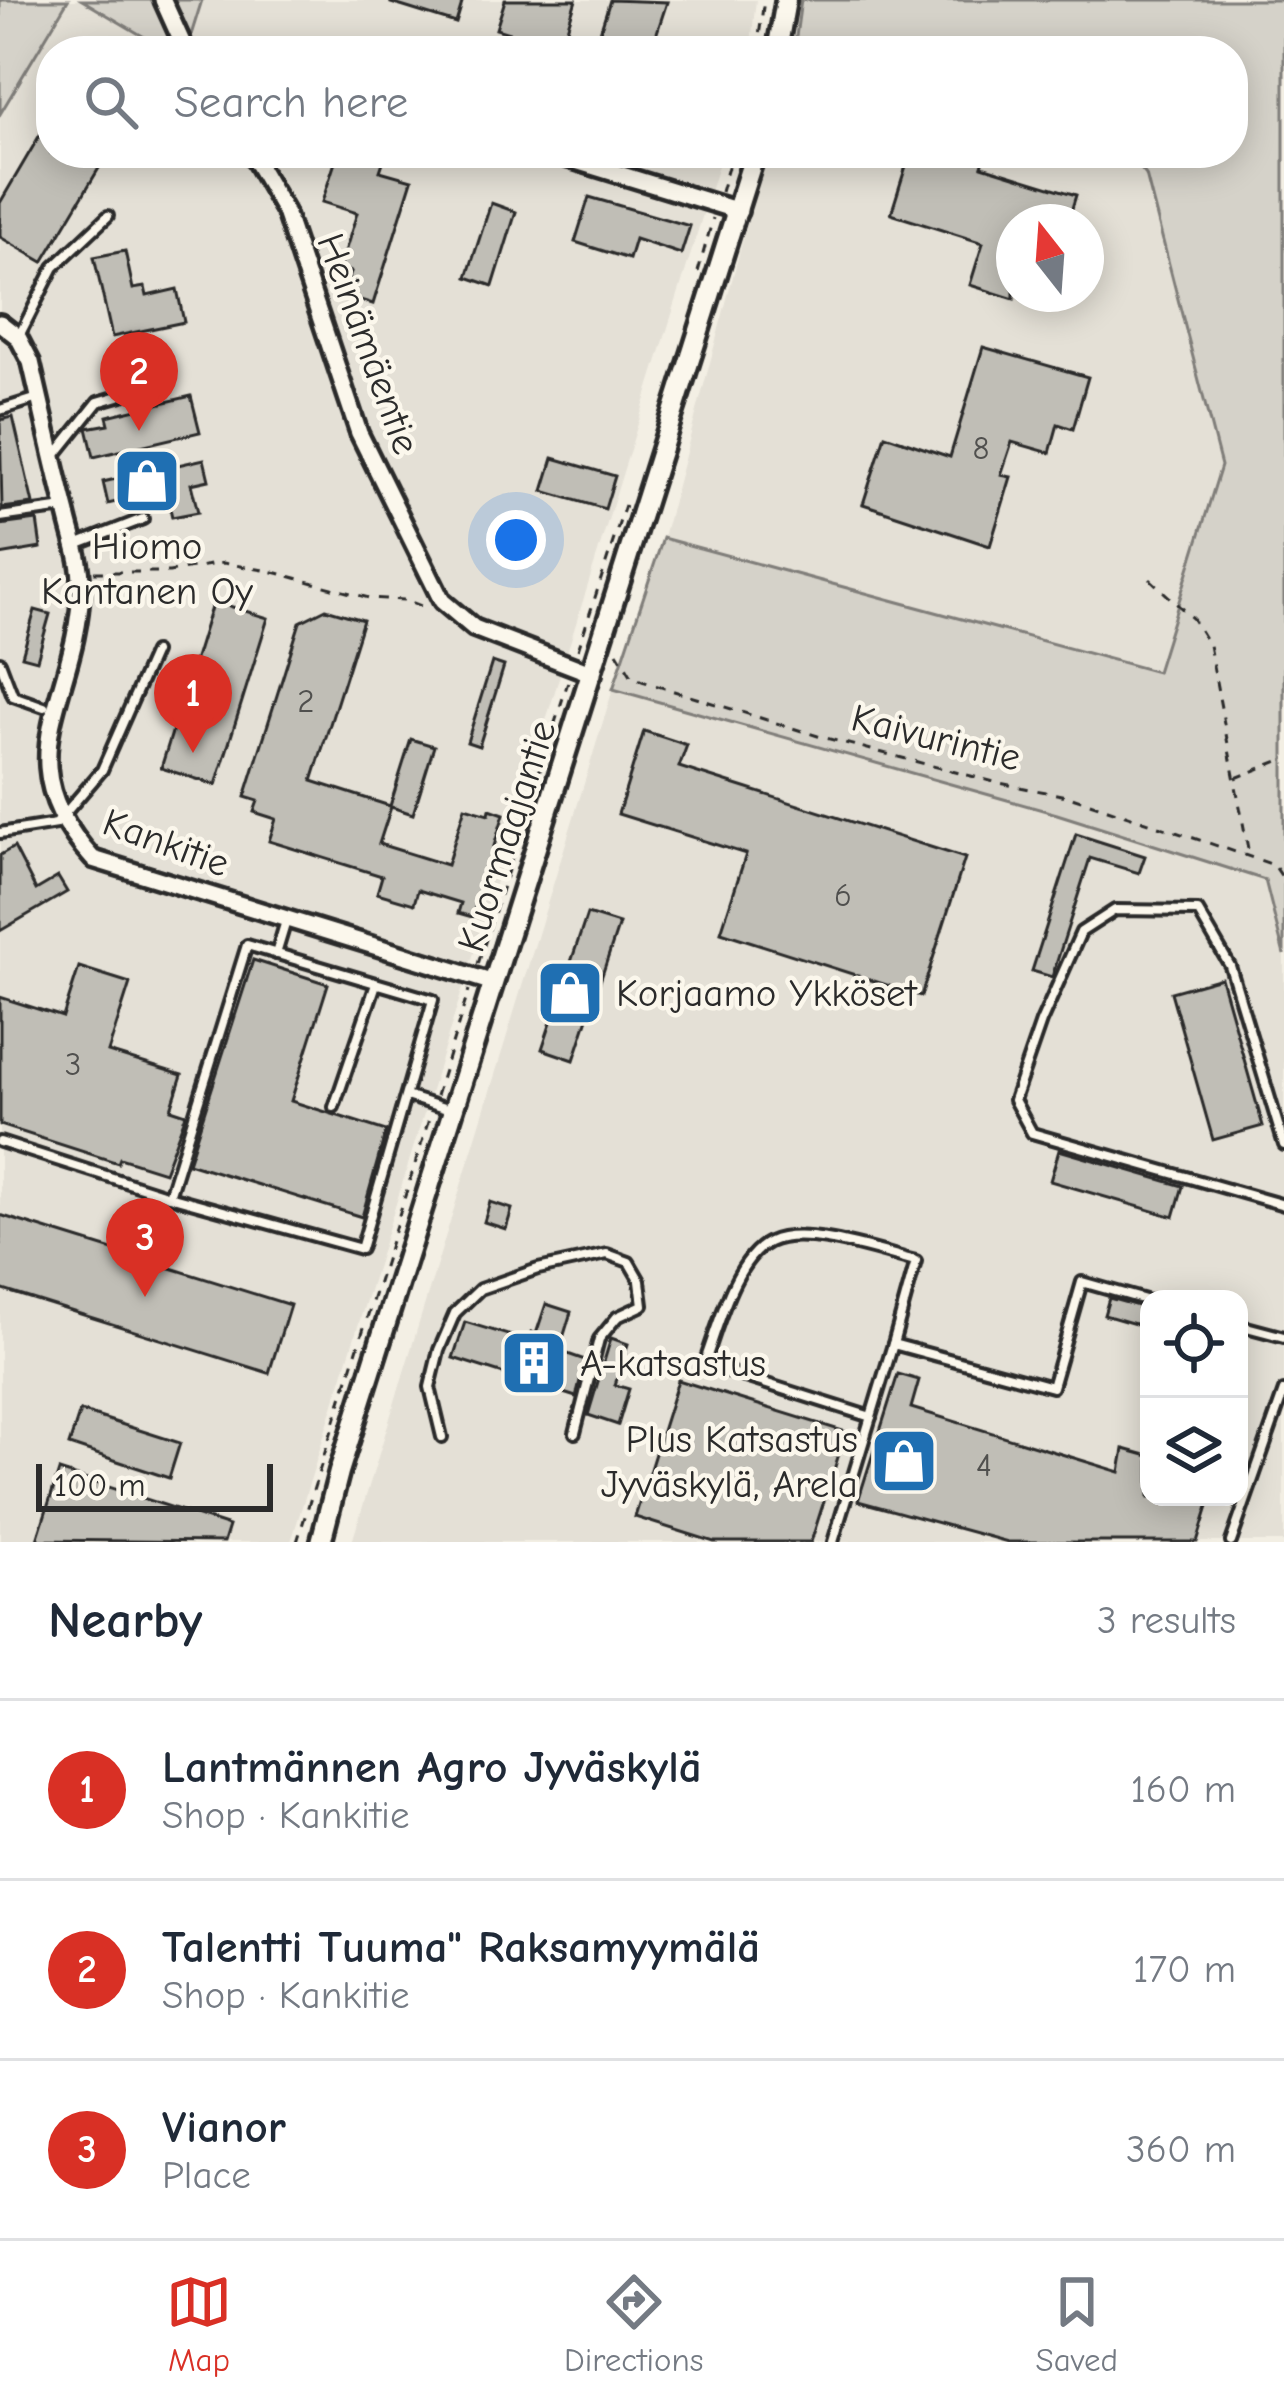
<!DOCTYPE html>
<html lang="en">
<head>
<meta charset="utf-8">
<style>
	:root { --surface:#fff; --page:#f6f6f7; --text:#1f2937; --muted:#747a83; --line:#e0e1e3; --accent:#d93025 }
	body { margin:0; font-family:"Comic Neue",sans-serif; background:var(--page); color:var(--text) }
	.controls { position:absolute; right:36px; bottom:36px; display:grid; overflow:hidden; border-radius:24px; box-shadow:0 6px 30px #0003 }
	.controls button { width:108px; height:108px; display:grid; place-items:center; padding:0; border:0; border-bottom:3px solid var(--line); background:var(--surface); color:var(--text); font:60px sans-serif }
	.compass { position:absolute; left:996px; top:204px; width:108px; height:108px; border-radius:50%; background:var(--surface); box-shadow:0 6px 30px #0003; rotate:343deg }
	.scale { position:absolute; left:36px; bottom:30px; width:237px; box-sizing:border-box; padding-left:12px; border:6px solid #2b2b2b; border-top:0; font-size:33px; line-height:42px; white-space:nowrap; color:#2b2b2b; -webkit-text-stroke:9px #fbf7ec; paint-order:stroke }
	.you { position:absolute; left:516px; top:540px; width:42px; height:42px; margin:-30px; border:9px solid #fff; border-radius:50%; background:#1a73e8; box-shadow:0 0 0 18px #1a73e833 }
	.badge { display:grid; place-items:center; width:78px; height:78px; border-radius:50%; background:var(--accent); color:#fff; font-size:39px; font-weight:700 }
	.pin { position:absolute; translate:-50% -99px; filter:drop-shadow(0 3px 6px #0008) }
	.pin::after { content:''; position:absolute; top:63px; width:42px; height:36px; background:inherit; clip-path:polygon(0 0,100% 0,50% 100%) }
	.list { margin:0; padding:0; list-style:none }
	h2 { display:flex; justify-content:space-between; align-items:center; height:156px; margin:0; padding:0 48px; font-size:51px }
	h2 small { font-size:39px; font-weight:400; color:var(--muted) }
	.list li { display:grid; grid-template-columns:78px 1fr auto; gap:36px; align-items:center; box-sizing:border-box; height:180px; padding:0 48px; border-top:3px solid var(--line) }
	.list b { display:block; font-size:45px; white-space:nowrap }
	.list p { margin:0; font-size:39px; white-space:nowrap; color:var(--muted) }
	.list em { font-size:39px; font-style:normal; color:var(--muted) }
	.icon { flex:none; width:66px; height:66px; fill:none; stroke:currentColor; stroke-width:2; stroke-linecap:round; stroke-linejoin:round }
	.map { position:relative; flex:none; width:1284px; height:1542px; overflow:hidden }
	.search { position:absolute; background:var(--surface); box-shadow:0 6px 30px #0003; left:36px; right:36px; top:36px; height:132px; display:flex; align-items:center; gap:30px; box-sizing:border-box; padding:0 42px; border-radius:48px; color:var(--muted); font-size:45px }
	.sheet { height:696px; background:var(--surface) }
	nav { display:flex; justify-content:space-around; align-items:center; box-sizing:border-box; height:168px; border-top:3px solid var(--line); background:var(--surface); font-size:33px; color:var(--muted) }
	nav a { display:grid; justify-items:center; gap:6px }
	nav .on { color:var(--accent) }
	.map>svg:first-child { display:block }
	.built { fill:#e4e0d6; fill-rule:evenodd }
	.green { fill:#d5d2c9; stroke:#807e7a; stroke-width:3 }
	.building { fill:#c0beb6; stroke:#2b2b2b; stroke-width:3 }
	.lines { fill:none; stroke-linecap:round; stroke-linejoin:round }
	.service-casing { stroke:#2b2b2b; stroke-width:16 }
	.minor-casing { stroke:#2b2b2b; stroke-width:24 }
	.tertiary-casing { stroke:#2b2b2b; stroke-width:27 }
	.path { stroke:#2b2b2b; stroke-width:3; stroke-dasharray:9 9; stroke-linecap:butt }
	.service { stroke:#fbf7ec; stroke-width:8 }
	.minor { stroke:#fbf7ec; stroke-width:15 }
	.tertiary { stroke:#fbf7ec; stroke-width:18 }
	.labels { text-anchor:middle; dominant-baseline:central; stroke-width:9; stroke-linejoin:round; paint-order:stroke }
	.number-label { font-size:33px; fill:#50504e }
	.street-label { font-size:39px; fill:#2b2b2b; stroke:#fbf7ec }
	.poi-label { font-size:39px; fill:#2b2b2b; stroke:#fbf7ec; text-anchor:start }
</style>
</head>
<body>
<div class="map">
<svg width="1284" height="1542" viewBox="0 0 1284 1542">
	<rect width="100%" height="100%" fill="#f3efe4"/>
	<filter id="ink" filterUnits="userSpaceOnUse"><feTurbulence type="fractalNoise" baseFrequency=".00833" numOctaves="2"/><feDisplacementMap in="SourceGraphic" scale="24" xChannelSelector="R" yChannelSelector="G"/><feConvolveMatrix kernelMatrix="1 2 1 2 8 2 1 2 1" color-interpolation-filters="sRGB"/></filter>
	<g filter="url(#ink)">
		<!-- built -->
		<g class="built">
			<polygon points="68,0 82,0 168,51 51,51 51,153 722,153 291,1542 0,1542 0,114"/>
			<polygon points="202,0 756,0 750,51 186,51"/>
			<path d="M766,153H1128L1146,174L1221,466L1157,672L663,538ZM1014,222H1086V294H1014Z"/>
			<path d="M613,689L1057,814L1265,880L1284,955V1542H352ZM1149,1299H1239V1497H1149Z"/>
		</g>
		<!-- green -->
		<g class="green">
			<polygon points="0,0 68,0 0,114"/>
			<polygon points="82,0 202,0 186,51 168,51"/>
			<polygon points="801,0 1284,0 1284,955 1265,880 1057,814 613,689 663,538 1157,672 1221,466 1146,175 1128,153 1233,153 1233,51 794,51"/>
		</g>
		<!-- building -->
		<g class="building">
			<polygon points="392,0 463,0 456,23 391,3"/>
			<polygon points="505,0 576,0 560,51 515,51 519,36 496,29"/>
			<polygon points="610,0 667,2 651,51 594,51"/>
			<polygon points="51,116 51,153 108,153 43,262 0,237 0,203"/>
			<polygon points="338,153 386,153 380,171 412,180 373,304 344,295 351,272 340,268 357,213 322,202"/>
			<polygon points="910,153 986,153 982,166 1076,195 1068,222 1014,222 1014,299 970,285 983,243 891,214"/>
			<polygon points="589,197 690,226 681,254 635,239 629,259 575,242"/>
			<polygon points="491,203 516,212 493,286 467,277"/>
			<polygon points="125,251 133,289 145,287 147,296 177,289 184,322 112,337 94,257"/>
			<polygon points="983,347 1088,377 1073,429 1058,424 1050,453 1012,442 1001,475 1011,477 990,546 863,504 885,435 950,457"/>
			<polygon points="191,396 200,432 94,457 87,428 109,424 107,416"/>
			<polygon points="13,417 33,504 2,508 0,420"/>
			<polygon points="553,458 615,476 605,509 543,491"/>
			<polygon points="204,459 209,480 191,484 198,512 172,517 166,490 108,504 103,482"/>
			<polygon points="37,520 41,548 0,555 0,525"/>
			<polygon points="213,601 268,618 216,785 161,768"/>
			<polygon points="326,609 363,620 312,781 390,806 411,739 434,746 413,814 391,807 379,844 447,865 465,807 489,814 490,809 504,814 472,917 458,913 461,903 418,890 414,904 377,893 382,876 269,841 276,819 254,812 258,801 245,797 300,622"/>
			<polygon points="35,610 50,614 37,660 22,656"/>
			<polygon points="492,662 504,666 479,746 467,742"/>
			<polygon points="644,731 687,745 679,767 965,858 921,996 721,932 746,854 618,814"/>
			<polygon points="1076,834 1145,856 1139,873 1090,858 1052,977 1032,971"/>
			<polygon points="14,847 36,890 58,877 67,892 0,931 0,855"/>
			<polygon points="587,914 619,924 574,1060 542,1049"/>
			<polygon points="253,960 328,984 291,1101 386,1131 362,1217 188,1163"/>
			<polygon points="79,967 130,983 108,1052 182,1075 171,1109 186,1114 164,1172 120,1158 118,1163 0,1125 0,997 63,1017"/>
			<polygon points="1221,978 1263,1126 1213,1140 1171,992"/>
			<polygon points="1059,1150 1183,1186 1174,1217 1050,1181"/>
			<polygon points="490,1202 512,1209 506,1229 484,1222"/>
			<polygon points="0,1215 290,1305 269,1373 0,1289"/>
			<polygon points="1109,1298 1149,1309 1149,1328 1104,1315"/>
			<polygon points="546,1304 571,1312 559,1351 585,1360 576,1397 453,1358 465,1322 528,1341 531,1332 536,1334"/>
			<polygon points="611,1338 628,1344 615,1385 629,1389 618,1425 588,1415"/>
			<polygon points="898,1374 919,1380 911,1408 1120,1472 1124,1449 1149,1456 1149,1497 1211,1497 1197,1542 1008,1542 858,1501"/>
			<polygon points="678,1380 846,1432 811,1542 714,1542 635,1517"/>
			<polygon points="80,1411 180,1443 169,1478 69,1445"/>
			<polygon points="59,1471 229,1526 224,1542 37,1540"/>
		</g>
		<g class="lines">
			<defs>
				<g id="service">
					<polyline points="19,336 54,267 108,216"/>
					<polyline points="0,410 38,398"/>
					<polyline points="54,457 98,402 166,382"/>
					<polyline points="0,517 64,508"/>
					<polyline points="76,545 143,519"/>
					<polyline points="0,662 13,696 44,707"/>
					<polyline points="0,833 56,824 102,770 154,652"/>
					<polygon points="247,945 433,1000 361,1249 169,1196"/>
					<polyline points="276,954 286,921"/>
					<polyline points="406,1096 450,1110"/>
					<polyline points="334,1107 376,984"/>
					<polyline points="0,1142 169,1196"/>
					<polyline points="1284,1145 1230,966 1198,911 1115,910 1081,932 1041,1022 1014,1100 1032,1133 1284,1205"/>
					<polyline points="1239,1325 1284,1337"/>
					<path d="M871,1417L704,1364C717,1330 734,1259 769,1242C804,1225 879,1252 916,1261L893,1344"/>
					<polyline points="442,1437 430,1387 439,1350 455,1313 480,1289 538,1269 607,1254 629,1262 640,1281 643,1305 617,1317 599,1339 575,1433"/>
					<polyline points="833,1542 893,1344 1052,1387 1082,1282 1149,1301"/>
					<polyline points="1231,1542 1284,1391"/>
				</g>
				<g id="minor">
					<polyline points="163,0 186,51"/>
					<polyline points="251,153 285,212 359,433 442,601 474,628 593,674"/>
					<polyline points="550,153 739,211"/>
					<path d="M0,323L18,337L31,362C43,413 54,464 67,514C72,537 82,562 81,586C79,697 0,757 93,859L494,983"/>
				</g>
				<g id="tertiary">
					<polyline points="777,51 786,0"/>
					<polyline points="321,1542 339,1472 755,153"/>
				</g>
			</defs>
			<!-- service casing -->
			<use href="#service" class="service-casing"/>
			<!-- minor casing -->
			<use href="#minor" class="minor-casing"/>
			<!-- tertiary casing -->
			<use href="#tertiary" class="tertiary-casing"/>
			<!-- path -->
			<g class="path">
				<polyline points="757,51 764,0"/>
				<polyline points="721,192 732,153"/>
				<polyline points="698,272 713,218"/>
				<polyline points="94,572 169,572 223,563 270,571 369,598 406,600 426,608"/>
				<polyline points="1150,579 1193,619 1209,645 1249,854"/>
				<polyline points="578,650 625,505"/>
				<polyline points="617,652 631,675 642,681 818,736 994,782 1072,797 1274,865 1284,880"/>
				<polyline points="1236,778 1284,759"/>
				<polyline points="478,964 568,682"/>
				<polyline points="436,1096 469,990"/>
				<polyline points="297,1542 430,1116"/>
			</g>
			<!-- service -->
			<use href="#service" class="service"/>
			<!-- minor -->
			<use href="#minor" class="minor"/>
			<!-- tertiary -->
			<use href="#tertiary" class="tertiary"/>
		</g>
	</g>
	<!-- icons -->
	<defs>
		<symbol id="shop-square" viewBox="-11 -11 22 22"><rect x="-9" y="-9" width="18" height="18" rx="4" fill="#1f6fb2" stroke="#fbf7ec"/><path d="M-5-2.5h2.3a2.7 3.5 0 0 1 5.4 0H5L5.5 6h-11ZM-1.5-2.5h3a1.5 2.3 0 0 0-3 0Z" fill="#fff"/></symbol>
		<symbol id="building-square" viewBox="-11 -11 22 22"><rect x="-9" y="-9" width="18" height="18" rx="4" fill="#1f6fb2" stroke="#fbf7ec"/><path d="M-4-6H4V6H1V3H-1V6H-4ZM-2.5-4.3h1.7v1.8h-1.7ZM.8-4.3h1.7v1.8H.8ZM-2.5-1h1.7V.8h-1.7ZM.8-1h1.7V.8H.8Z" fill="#fff"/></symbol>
	</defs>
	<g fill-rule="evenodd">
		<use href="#shop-square" x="109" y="443" width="76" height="76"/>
		<use href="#shop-square" x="532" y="955" width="76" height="76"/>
		<use href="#building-square" x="496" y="1325" width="76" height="76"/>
		<use href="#shop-square" x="866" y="1423" width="76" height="76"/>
	</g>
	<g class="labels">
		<!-- number labels -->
		<g class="number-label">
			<text x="981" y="448">8</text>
			<text x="306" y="701">2</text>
			<text x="843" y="895">6</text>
			<text x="73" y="1064">3</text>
			<text x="984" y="1465">4</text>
		</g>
		<!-- street labels -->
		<g class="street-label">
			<text transform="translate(368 344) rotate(70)">Heinämäentie</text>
			<text transform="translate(936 738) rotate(14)">Kaivurintie</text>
			<text transform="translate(507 836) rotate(-72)">Kuormaajantie</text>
			<text transform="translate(166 843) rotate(20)">Kankitie</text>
		</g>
		<!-- poi labels -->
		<g class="poi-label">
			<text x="147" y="546" text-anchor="middle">Hiomo<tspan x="147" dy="45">Kantanen Oy</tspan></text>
			<text x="616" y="993">Korjaamo Ykköset</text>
			<text x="580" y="1363">A-katsastus</text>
			<text x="858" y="1439" text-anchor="end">Plus Katsastus<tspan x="858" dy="45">Jyväskylä, Arela</tspan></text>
		</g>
	</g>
</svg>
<div class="controls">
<button><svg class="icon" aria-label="locate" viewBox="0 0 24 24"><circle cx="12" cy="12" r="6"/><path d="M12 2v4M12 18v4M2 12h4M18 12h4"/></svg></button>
<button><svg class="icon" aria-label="layers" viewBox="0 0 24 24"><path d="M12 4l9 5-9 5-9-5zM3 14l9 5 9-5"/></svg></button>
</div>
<svg class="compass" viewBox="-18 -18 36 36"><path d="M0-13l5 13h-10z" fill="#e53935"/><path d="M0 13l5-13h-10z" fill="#747a83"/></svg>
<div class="scale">100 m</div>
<div class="you"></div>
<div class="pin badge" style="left:193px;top:753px">1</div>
<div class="pin badge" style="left:139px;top:431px">2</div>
<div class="pin badge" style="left:145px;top:1297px">3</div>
<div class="search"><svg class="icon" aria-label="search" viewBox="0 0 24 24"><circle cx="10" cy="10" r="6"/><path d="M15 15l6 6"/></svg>Search here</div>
</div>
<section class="sheet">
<h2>Nearby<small>3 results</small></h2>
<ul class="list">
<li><span class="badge">1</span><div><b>Lantmännen Agro Jyväskylä</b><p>Shop · Kankitie</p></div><em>160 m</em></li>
<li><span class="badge">2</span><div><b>Talentti Tuuma&quot; Raksamyymälä</b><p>Shop · Kankitie</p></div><em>170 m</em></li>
<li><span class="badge">3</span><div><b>Vianor</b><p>Place</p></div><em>360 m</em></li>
</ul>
</section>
<nav>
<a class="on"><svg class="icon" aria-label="map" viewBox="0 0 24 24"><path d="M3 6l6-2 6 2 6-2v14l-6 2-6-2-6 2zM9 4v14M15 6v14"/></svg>Map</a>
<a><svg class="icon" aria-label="directions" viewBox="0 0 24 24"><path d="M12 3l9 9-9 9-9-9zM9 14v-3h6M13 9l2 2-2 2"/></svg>Directions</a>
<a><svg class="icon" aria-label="saved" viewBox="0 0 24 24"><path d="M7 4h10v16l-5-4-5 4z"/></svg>Saved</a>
</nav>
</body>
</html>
